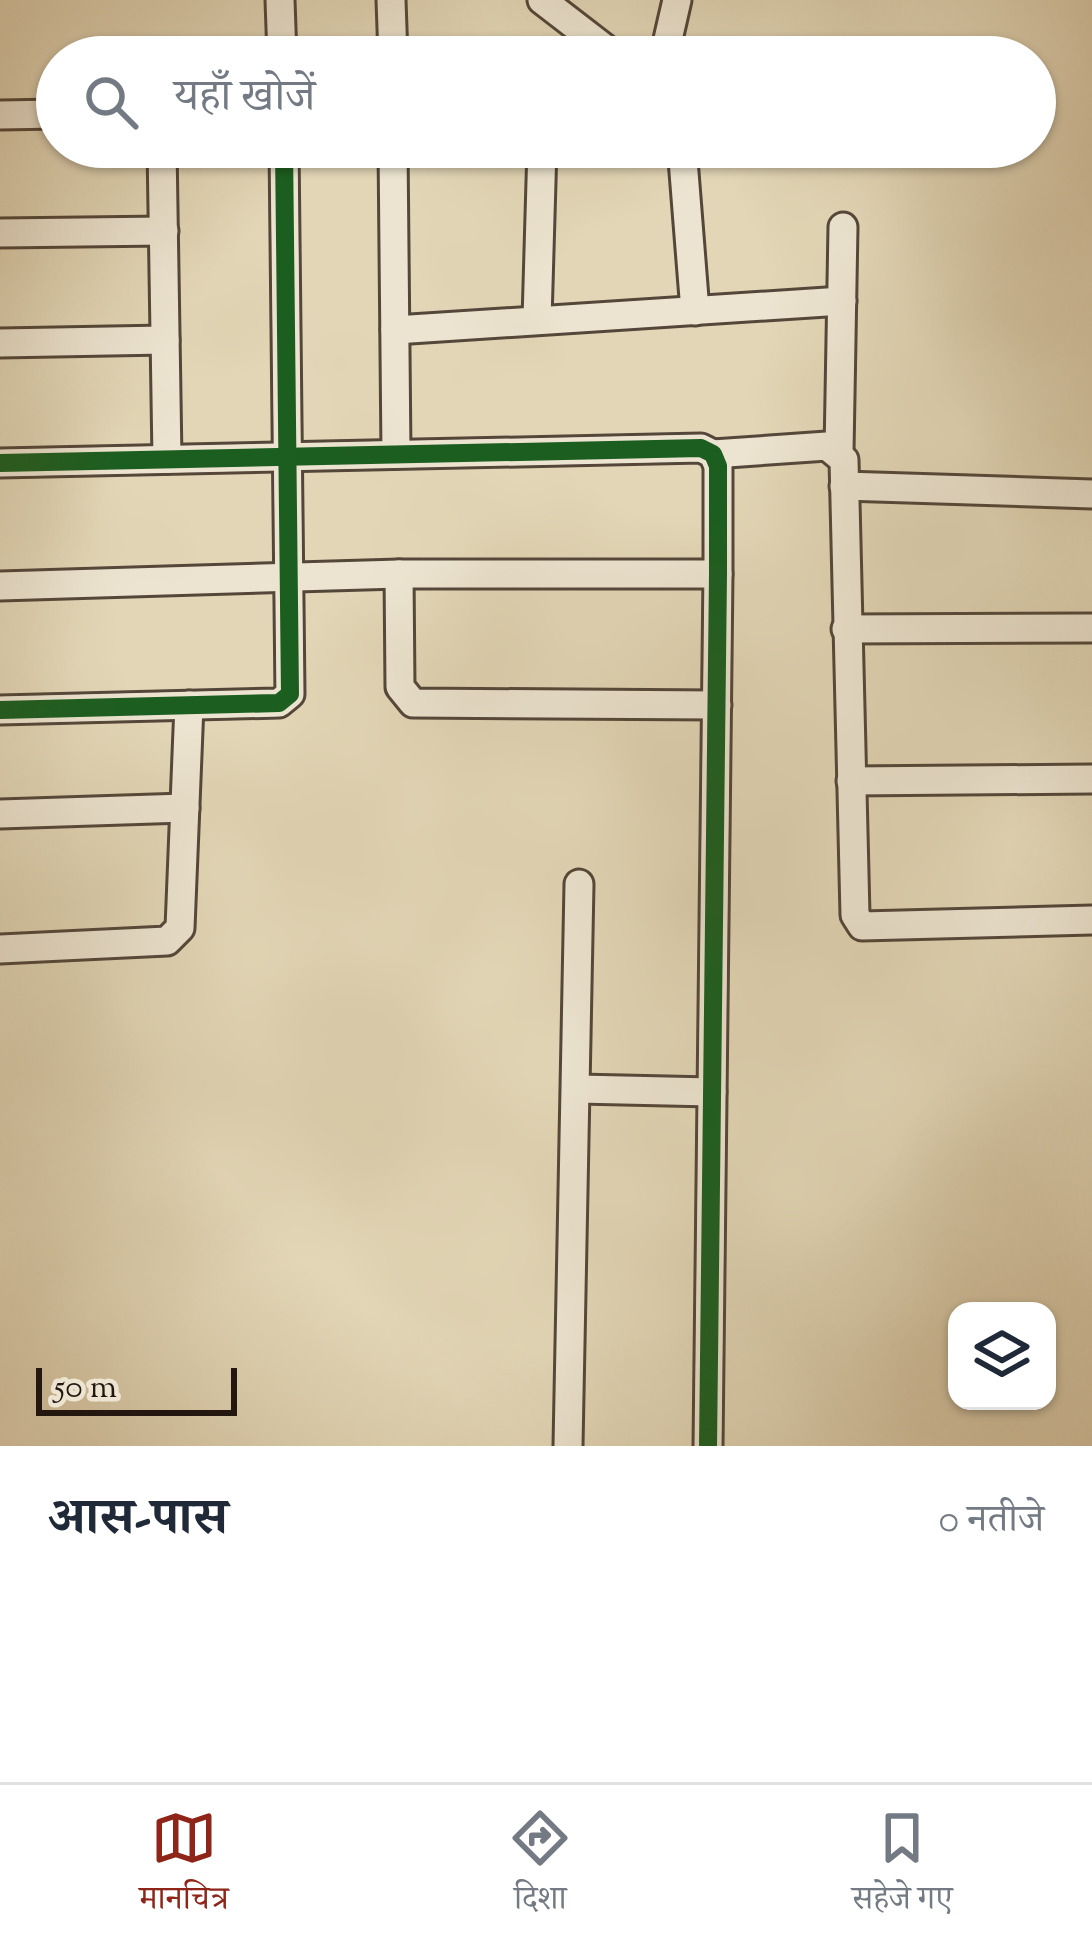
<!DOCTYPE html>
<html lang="hi">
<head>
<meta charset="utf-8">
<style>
	:root { --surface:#fff; --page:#f2f2f3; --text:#1f2937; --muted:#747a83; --line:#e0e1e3; --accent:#8f2418 }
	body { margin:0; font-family:"Sorts Mill Goudy","Noto Serif Devanagari",serif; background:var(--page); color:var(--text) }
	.controls { position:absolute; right:36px; bottom:36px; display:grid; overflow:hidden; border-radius:24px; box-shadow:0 3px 9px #0004 }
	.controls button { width:108px; height:108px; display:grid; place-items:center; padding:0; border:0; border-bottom:3px solid var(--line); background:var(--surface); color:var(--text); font:60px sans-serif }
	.scale { position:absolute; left:36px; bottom:30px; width:201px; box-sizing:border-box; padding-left:12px; border:6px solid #241710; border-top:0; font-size:33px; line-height:42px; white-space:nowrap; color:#241710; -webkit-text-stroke:9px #ece4d0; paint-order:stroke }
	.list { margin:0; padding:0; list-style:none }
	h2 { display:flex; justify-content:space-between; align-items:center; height:156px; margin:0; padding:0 48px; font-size:51px }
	h2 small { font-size:39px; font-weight:400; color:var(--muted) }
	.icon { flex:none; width:66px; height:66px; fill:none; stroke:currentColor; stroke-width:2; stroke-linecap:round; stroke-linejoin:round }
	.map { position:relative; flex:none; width:1092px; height:1446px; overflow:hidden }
	.search { position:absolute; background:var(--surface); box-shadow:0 3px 9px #0004; left:36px; right:36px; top:36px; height:132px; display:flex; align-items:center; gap:30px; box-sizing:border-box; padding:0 42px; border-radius:66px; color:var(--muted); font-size:45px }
	.sheet { height:336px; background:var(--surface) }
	nav { display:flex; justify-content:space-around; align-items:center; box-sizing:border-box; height:168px; border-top:3px solid var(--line); background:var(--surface); font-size:33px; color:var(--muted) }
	nav a { display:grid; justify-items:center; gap:6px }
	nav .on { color:var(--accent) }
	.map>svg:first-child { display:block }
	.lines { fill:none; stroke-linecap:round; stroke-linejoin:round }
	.street-casing { stroke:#54473a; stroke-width:33 }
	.street { stroke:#ece4d0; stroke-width:27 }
	.cycleway-casing { stroke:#ece4d0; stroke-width:26 }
	.cycleway { stroke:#1b5e20; stroke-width:18 }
</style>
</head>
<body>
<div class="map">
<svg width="1092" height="1446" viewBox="0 0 1092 1446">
	<rect width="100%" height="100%" fill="#e2d6b6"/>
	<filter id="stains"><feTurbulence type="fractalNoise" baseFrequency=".00167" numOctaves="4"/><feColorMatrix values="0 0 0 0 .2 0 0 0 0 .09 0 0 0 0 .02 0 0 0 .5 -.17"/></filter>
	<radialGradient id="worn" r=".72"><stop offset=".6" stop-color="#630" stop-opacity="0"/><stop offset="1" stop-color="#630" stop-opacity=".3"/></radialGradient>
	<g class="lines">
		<defs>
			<g id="street">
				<polyline points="280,0 282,57"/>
				<polyline points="391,0 393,57"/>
				<polyline points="542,0 616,57"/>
				<polyline points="664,57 677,0"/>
				<polyline points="0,115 57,114"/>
				<polyline points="162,147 167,459"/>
				<polyline points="393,147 396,454"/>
				<polyline points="682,147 695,311"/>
				<polyline points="0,233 164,231"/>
				<polyline points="537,320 542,147"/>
				<polyline points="395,330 842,301"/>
				<polyline points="0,343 165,340"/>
				<polyline points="839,452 843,227"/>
				<polyline points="713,454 827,446 844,460 855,915 862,926 1092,920"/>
				<polyline points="0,463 701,448 713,454 718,466 718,574 708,1446"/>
				<polyline points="844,486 1092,494"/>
				<polyline points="399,574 400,687 413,703 717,705"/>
				<polyline points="0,586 399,574 718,574"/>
				<polyline points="846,629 1092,628"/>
				<polyline points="0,710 279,703 290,694 284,147"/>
				<polyline points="851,781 1092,779"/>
				<polyline points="0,814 185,808"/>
				<polyline points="0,949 167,941 180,928 189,705"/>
				<polyline points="578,1089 712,1092"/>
				<polyline points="568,1446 579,884"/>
			</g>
		</defs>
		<!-- street casing -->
		<use href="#street" class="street-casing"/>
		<!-- street -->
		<use href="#street" class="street"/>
		<defs>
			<g id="cycleway">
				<polyline points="0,463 701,448 713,454 718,466 718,574 708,1446"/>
				<polyline points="0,710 279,703 290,694 284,147"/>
			</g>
		</defs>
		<!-- cycleway casing -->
		<use href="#cycleway" class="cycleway-casing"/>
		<!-- cycleway -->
		<use href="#cycleway" class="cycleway"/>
	</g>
	<rect width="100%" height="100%" filter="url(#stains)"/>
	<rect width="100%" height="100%" fill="url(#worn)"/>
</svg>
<div class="controls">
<button><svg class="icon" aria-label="layers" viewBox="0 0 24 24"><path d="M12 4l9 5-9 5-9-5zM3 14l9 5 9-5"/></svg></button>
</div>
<div class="scale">50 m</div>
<div class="search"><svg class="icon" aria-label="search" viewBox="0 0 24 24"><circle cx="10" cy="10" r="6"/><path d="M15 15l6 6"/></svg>यहाँ खोजें</div>
</div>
<section class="sheet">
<h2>आस-पास<small>0 नतीजे</small></h2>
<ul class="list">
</ul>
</section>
<nav>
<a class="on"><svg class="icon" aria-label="map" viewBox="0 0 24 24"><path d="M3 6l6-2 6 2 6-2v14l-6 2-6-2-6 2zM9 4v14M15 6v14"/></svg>मानचित्र</a>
<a><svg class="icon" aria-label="directions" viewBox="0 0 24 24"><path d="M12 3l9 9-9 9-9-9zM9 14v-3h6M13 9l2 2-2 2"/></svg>दिशा</a>
<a><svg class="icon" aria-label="saved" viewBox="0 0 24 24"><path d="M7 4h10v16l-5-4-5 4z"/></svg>सहेजे गए</a>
</nav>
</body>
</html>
